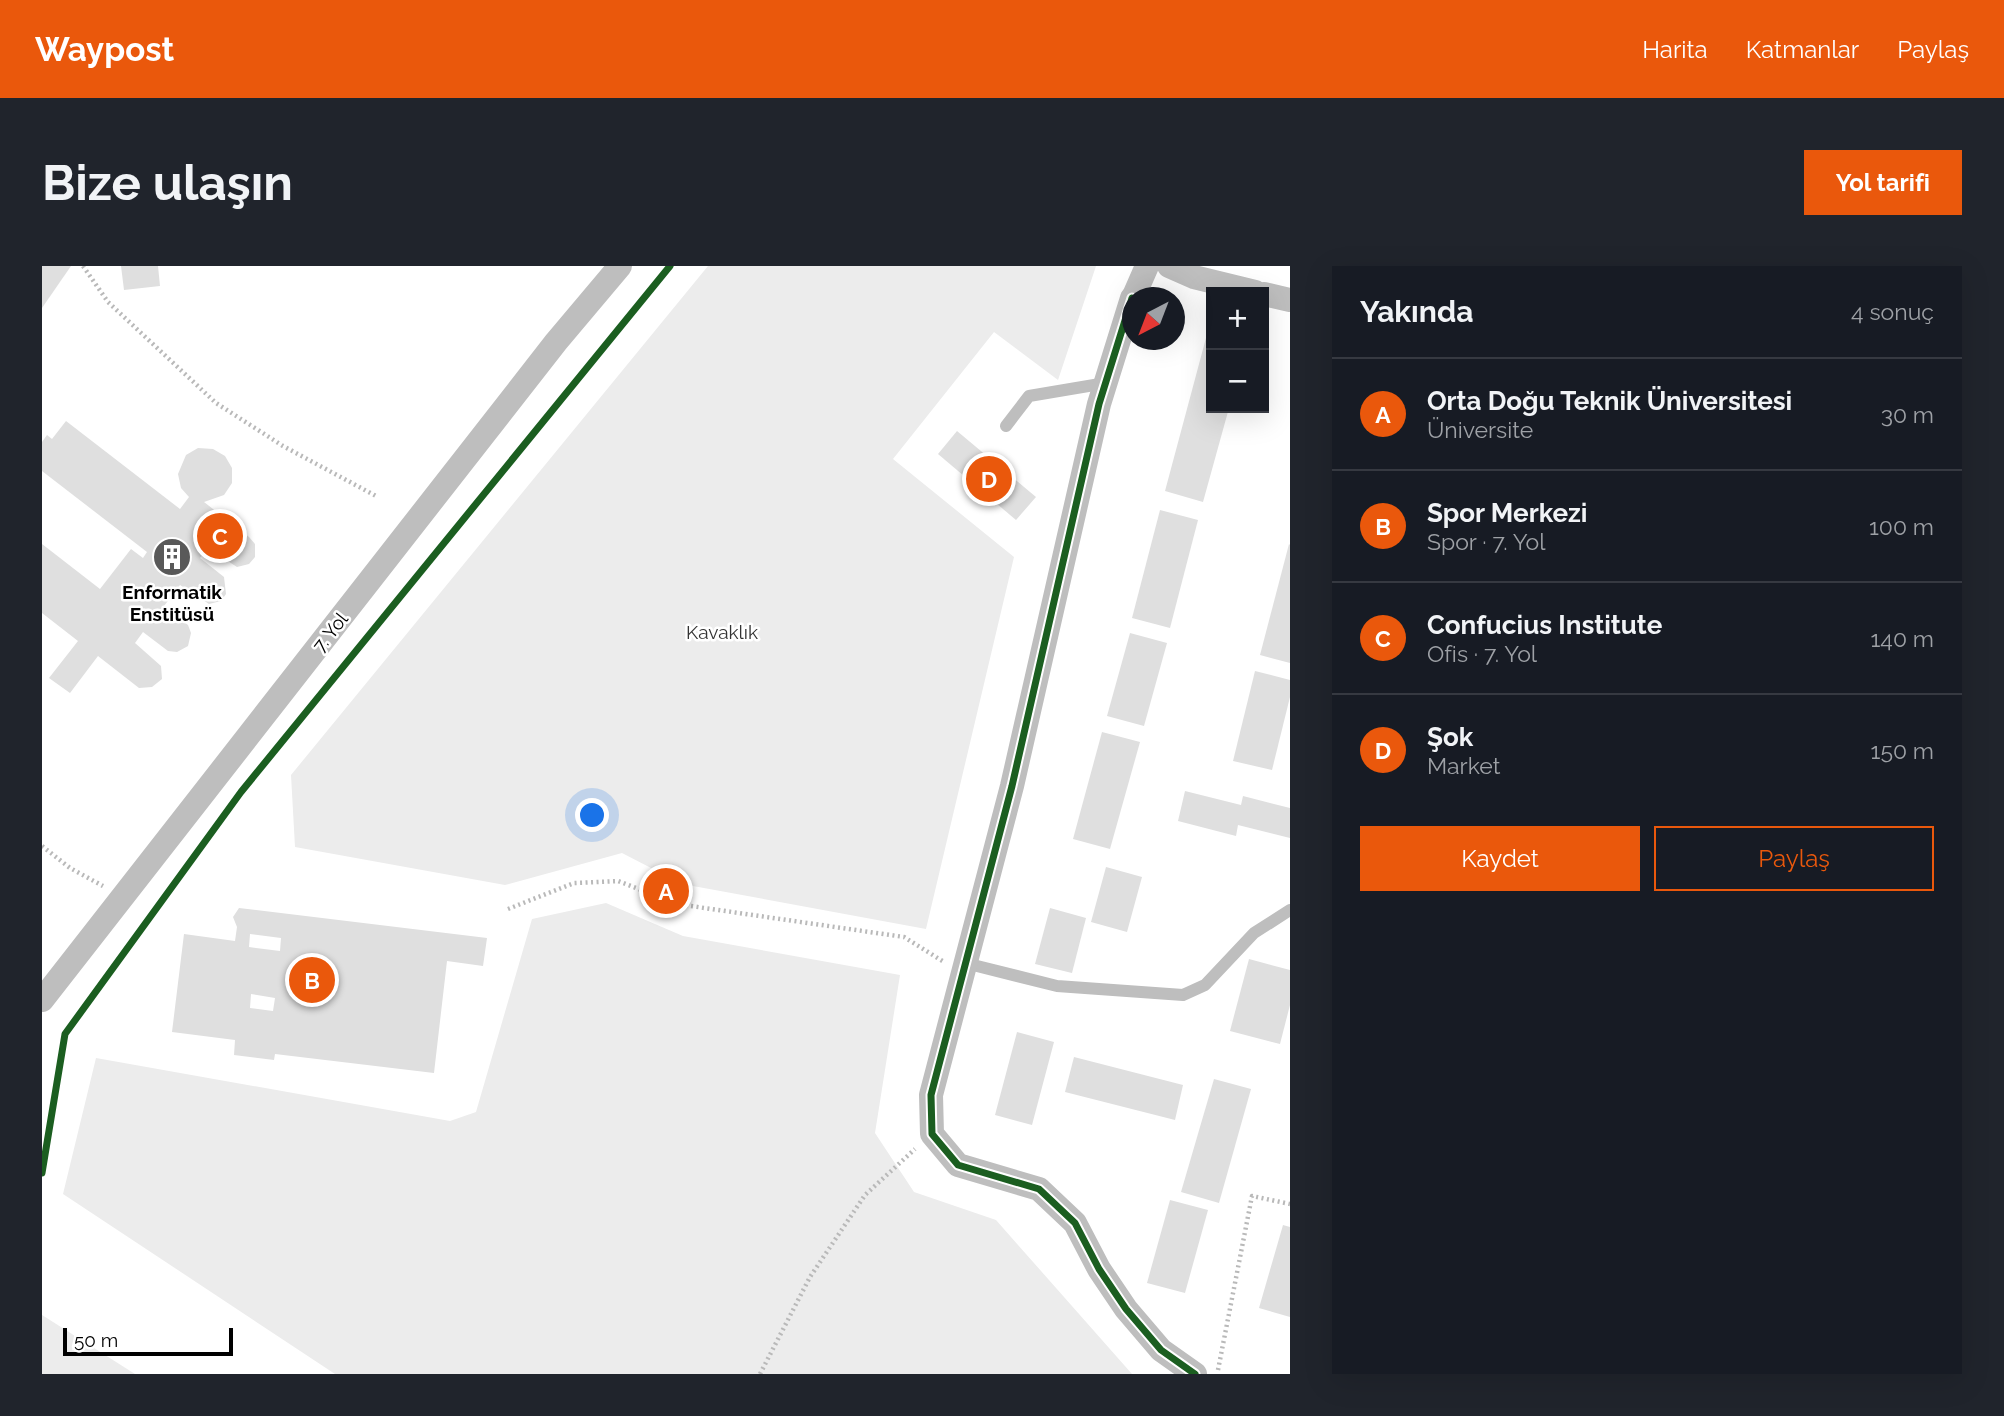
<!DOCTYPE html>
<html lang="tr">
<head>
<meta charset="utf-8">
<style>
	:root { --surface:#171b24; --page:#20242c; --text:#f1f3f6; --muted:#9ea1a6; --line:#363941; --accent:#ea580c }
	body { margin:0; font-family:Raleway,sans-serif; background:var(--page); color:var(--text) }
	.controls { position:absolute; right:21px; top:21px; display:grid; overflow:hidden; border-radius:0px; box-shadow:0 7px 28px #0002 }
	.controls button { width:63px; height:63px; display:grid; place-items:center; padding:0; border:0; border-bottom:2px solid var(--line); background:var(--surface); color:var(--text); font:35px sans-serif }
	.compass { position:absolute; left:1080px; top:21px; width:63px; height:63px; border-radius:50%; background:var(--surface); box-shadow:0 7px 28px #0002; rotate:222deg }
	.scale { position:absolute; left:21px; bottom:18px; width:170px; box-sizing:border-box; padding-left:7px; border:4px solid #000; border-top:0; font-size:19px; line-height:24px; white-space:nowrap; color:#000; -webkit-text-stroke:5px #fff; paint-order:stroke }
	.you { position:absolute; left:551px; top:550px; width:24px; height:24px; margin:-18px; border:5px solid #fff; border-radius:50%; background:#1a73e8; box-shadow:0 0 0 10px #1a73e833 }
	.badge { display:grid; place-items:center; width:46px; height:46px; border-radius:50%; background:var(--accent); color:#fff; font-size:23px; font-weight:700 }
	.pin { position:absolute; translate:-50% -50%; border:4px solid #fff; box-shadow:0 2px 7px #0006 }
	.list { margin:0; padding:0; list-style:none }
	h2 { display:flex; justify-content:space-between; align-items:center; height:91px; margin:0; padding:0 28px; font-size:30px }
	h2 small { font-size:23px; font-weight:400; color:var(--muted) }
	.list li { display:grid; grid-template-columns:46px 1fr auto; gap:21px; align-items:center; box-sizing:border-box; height:112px; padding:0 28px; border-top:2px solid var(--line) }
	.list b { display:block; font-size:26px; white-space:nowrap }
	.list p { margin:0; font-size:23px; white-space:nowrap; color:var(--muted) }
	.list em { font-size:23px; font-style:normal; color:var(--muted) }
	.actions { display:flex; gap:14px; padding:21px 28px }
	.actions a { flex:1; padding:16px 0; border:2px solid var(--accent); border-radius:0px; text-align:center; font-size:24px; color:var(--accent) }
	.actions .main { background:var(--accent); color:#fff }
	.map { position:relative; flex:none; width:1248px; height:1108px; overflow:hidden; border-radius:0px }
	header { display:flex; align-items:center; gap:42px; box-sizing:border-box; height:98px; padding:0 35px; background:var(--accent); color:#fff }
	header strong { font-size:33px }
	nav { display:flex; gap:38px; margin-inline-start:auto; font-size:24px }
	.intro { display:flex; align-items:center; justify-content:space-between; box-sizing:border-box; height:168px; padding:0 42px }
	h1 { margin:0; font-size:49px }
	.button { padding:18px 32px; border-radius:0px; background:var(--accent); color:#fff; font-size:24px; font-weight:700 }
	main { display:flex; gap:42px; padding:0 42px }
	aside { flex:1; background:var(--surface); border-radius:0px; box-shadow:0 7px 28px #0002 }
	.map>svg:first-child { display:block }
	.green { fill:#ececec }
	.building { fill:#dfdfdf; fill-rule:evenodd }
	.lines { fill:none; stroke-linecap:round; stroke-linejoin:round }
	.path { stroke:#b9b9b9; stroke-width:4.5; stroke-dasharray:2 3.5; stroke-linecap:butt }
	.lane { stroke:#bebebe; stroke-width:12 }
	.street { stroke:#bebebe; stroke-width:24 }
	.cycleway-casing { stroke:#fff; stroke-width:11 }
	.cycleway { stroke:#1b5e20; stroke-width:7 }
	.labels { text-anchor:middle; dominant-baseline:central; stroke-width:5; stroke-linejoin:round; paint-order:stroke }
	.poi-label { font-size:19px; font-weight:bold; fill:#000; stroke:#fff }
	.street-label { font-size:19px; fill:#000; stroke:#fff }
	.park-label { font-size:19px; fill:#333; stroke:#fff }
</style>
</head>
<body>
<header>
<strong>Waypost</strong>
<nav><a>Harita</a><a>Katmanlar</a><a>Paylaş</a></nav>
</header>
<div class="intro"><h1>Bize ulaşın</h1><a class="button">Yol tarifi</a></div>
<main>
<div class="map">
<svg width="1248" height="1108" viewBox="0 0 1248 1108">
	<rect width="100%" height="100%" fill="#fff"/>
	<!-- green -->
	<g class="green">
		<polygon points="666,0 1054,0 1016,114 952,66 851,193 972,291 884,663 640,618 580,587 463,619 253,581 249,509"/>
		<polygon points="564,637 641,670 858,709 833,867 872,926 954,954 1090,1108 293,1108 21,928 54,792 408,855 434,846 490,653"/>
		<polygon points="0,1049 93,1108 0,1108"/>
	</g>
	<!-- building -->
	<g class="building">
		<polygon points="0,0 29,0 0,42"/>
		<polygon points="79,0 116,0 118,20 82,24"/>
		<polygon points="1168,57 1169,142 1187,142 1161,236 1123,225"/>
		<polygon points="24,155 138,243 147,231 139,222 136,208 144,189 156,182 171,183 183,190 190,202 190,217 182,229 162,236 207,271 213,278 213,291 207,298 195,301 166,282 158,292 182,311 184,328 179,335 167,338 138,319 122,340 146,359 149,367 146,380 135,386 126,385 101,366 93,377 119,400 120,413 110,421 97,422 56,390 28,427 7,412 36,375 0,347 0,278 58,323 89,283 101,292 105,286 0,205 0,176 5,169 10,173"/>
		<polygon points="915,165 994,231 974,254 896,188"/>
		<polygon points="1118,244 1156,254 1128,362 1090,352"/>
		<polygon points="1247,278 1248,279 1248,397 1218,389"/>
		<polygon points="1088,367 1125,377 1102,460 1065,450"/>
		<polygon points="1213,405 1248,414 1248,431 1230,504 1191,495"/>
		<polygon points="1060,466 1098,476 1068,583 1031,573"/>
		<polygon points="1143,525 1199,539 1201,530 1248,542 1248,572 1196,559 1194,570 1136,555"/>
		<polygon points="1064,601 1100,611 1085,666 1049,656"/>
		<path d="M197,642L445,672L441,700L405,695L392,807L233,788L232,794L192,789L193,774L130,766L142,668L193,675L195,661L191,651ZM208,668L239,672L238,685L207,681ZM209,728L233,732L231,745L208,742Z"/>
		<polygon points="1008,642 1044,652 1030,707 993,698"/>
		<polygon points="1207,693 1248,704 1248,739 1238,778 1188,765"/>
		<polygon points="975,766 1012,776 990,859 953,849"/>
		<polygon points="1032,791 1141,819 1133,854 1023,826"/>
		<polygon points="1172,813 1209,823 1177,937 1139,926"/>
		<polygon points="1128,934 1166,944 1143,1027 1105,1017"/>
		<polygon points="1241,959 1248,961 1248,1051 1217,1042"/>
	</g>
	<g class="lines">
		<!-- path -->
		<g class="path">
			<polyline points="41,0 66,36 174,137 241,180 334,230"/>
			<polyline points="0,580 28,602 61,620"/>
			<polyline points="466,643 532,617 576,615 635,638 862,671 902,696"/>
			<polyline points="1176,1104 1210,930 1248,938"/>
			<polyline points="718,1108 768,1011 823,929 873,883"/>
		</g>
		<!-- lane -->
		<g class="lane">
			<polyline points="964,160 987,130 1064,117"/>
			<polyline points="923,697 1015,720 1141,729 1163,719 1212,667 1248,644"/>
		</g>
		<!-- street -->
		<g class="street">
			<polyline points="1127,0 1152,11 1213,26"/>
			<polyline points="1222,28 1248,34"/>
			<polyline points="1090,32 1057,138 970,520 889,829 890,868 916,899 997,923 1033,957 1057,1003 1084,1043 1119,1084 1153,1108"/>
			<polyline points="1091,32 1105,0"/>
			<polyline points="0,734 514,76 578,0"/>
		</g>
		<defs>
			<g id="cycleway">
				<polyline points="1090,32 1057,138 970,520 889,829 890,868 916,899 997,923 1033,957 1057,1003 1084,1043 1119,1084 1153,1108"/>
				<polyline points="0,907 23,768 199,526 628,0"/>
			</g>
		</defs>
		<!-- cycleway casing -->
		<use href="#cycleway" class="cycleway-casing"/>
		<!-- cycleway -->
		<use href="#cycleway" class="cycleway"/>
	</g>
	<!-- icons -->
	<defs>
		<symbol id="building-disc" viewBox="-11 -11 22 22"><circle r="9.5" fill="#595959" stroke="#fff"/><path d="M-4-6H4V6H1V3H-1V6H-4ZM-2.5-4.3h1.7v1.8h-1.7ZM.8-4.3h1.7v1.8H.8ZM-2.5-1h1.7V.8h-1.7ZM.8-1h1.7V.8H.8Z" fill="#fff"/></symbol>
	</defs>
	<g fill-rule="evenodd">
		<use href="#building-disc" x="108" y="269" width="44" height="44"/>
	</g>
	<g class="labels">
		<!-- poi labels -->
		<g class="poi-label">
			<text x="130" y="326">Enformatik<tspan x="130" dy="22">Enstitüsü</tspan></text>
		</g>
		<!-- street labels -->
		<g class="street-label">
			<text transform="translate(288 366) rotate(-52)">7. Yol</text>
		</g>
		<!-- park labels -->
		<g class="park-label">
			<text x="680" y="366">Kavaklık</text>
		</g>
	</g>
</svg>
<div class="controls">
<button>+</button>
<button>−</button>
</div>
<svg class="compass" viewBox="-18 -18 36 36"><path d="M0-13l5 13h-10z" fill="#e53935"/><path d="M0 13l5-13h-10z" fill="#9ea1a6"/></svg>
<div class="scale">50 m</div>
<div class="you"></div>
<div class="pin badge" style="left:624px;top:625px">A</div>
<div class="pin badge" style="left:270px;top:714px">B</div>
<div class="pin badge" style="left:178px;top:270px">C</div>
<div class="pin badge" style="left:947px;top:213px">D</div>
</div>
<aside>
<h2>Yakında<small>4 sonuç</small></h2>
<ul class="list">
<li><span class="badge">A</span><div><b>Orta Doğu Teknik Üniversitesi</b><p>Üniversite</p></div><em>30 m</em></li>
<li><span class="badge">B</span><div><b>Spor Merkezi</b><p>Spor · 7. Yol</p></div><em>100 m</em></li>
<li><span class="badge">C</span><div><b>Confucius Institute</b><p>Ofis · 7. Yol</p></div><em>140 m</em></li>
<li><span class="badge">D</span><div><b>Şok</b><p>Market</p></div><em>150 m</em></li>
</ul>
<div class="actions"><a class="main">Kaydet</a><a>Paylaş</a></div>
</aside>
</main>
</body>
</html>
